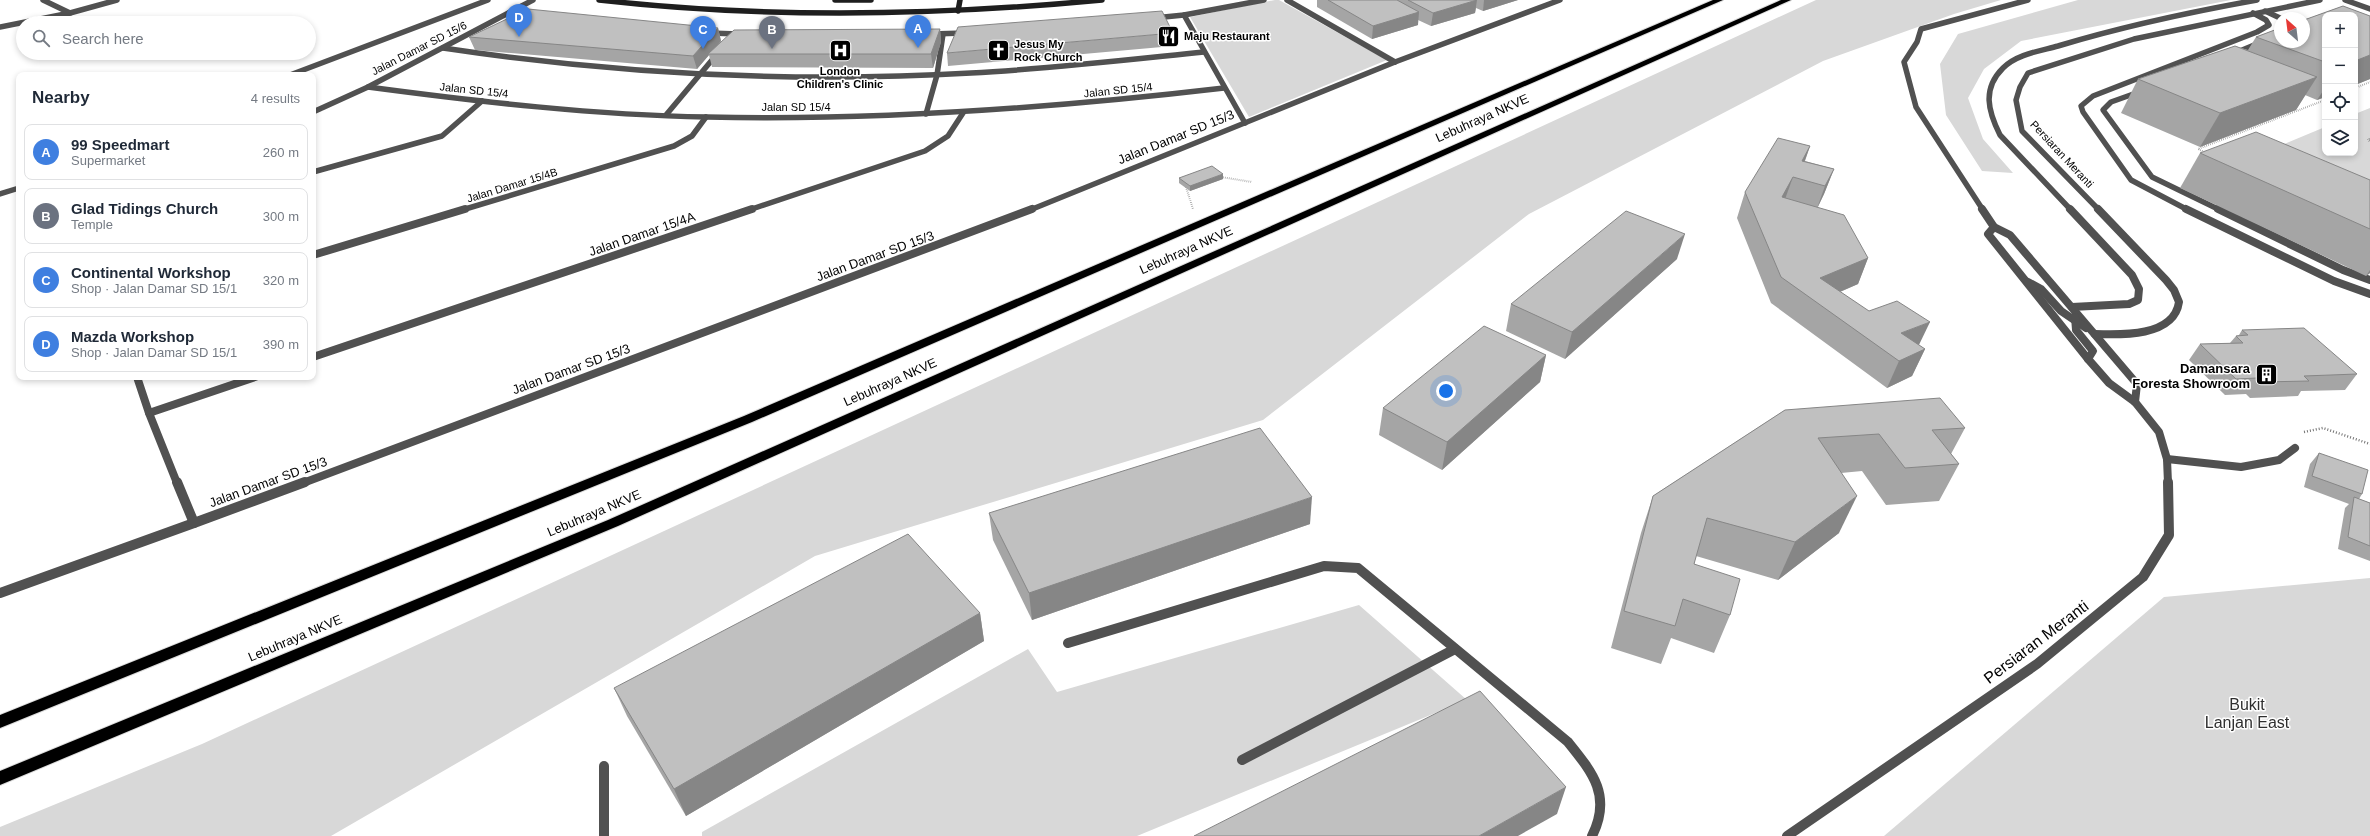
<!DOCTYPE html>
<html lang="en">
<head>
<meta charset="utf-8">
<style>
	:root { --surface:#fff; --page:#f2f2f3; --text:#1f2937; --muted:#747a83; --line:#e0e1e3; --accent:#000 }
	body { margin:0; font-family:Arial,sans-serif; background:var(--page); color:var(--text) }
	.controls { position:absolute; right:12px; top:12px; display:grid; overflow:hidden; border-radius:8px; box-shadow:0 2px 6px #0003 }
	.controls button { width:36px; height:36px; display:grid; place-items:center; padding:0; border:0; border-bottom:1px solid var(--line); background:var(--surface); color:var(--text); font:20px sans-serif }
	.compass { position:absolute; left:2274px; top:12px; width:36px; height:36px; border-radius:50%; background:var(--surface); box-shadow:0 2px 6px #0003; rotate:332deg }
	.you { position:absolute; left:1446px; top:391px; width:14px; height:14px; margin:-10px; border:3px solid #fff; border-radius:50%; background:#1a73e8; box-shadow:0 0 0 6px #1a73e833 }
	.badge { display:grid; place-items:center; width:26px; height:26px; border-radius:50%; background:var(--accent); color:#fff; font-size:13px; font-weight:700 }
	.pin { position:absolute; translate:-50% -33px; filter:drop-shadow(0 1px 2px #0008) }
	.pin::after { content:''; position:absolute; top:21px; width:14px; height:12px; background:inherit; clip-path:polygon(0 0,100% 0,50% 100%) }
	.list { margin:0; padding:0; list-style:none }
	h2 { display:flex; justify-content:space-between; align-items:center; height:52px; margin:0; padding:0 16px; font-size:17px }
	h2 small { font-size:13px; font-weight:400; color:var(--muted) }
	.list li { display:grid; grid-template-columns:26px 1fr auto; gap:12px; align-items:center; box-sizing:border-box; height:56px; margin:0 8px 8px; padding:0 8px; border:1px solid var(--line); border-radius:8px }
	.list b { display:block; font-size:15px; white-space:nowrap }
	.list p { margin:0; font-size:13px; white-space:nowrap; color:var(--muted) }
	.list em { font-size:13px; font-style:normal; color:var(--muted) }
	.icon { flex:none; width:22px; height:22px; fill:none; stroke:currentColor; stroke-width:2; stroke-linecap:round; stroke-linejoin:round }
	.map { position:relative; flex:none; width:2370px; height:836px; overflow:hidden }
	.search { position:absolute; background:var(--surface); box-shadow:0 2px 6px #0003; left:16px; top:16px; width:300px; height:44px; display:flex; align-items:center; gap:10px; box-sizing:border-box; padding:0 14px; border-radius:22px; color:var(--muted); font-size:15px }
	.panel { position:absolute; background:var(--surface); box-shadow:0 2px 6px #0003; left:16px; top:72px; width:300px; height:308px; border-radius:8px }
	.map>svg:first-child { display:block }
	.green { fill:#d8d8d8 }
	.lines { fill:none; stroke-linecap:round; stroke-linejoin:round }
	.motorway-casing { stroke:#dbdbdb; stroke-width:2 }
	.path-far1 { stroke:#737373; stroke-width:2; stroke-dasharray:0.5 1.5; stroke-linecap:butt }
	.path { stroke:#737373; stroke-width:2.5; stroke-dasharray:1 2; stroke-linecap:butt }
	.service-far2 { stroke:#515151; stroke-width:5.5 }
	.service-far1 { stroke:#515151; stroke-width:8 }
	.service { stroke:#515151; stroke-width:10 }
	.minor-far2 { stroke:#515151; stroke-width:5.5 }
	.minor-far1 { stroke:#515151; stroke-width:8 }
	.minor { stroke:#515151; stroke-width:10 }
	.tertiary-far2 { stroke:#515151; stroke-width:5.5 }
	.tertiary-far1 { stroke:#515151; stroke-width:8 }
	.tertiary { stroke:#515151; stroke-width:10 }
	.secondary { stroke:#1e1e1e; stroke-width:5.5 }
	.motorway { fill:#000; fill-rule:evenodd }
	.wall { fill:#a5a5a5 }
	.shaded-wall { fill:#868686 }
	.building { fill:#c0c0c0; stroke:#868686 }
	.labels { text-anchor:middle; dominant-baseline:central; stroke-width:3; stroke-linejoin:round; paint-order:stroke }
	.far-poi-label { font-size:11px; font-weight:bold; fill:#000; stroke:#fff; text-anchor:start }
	.far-street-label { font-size:11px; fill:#000; stroke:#fff }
	.street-label { font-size:13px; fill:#000; stroke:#fff }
	.poi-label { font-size:13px; font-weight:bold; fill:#000; stroke:#fff; text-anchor:end }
	.near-street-label { font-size:16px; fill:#000; stroke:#fff }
	.near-park-label { font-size:16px; fill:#2f2f2f; stroke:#fff }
</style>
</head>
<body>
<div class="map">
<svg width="2370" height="836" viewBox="0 0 2370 836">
	<rect width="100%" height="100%" fill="#fff"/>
	<!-- green -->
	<g class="green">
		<polygon points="1275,0 1279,0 1387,60 1249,117 1190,17"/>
		<polygon points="1816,0 2001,0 1954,14 1823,61 1529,214 1263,420 815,556 331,836 0,836 0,827 202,744"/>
		<polygon points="2078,0 2231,0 2021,41 1984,69 1968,98 1983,139 2013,173 1982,171 1946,115 1940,64 1958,34"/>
		<polygon points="2370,108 2370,209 2251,158 2325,127 2325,153 2355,153 2355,114"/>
		<polygon points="2370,578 2370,836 1884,836 2164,597"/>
		<polygon points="1359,605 1467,700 1137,836 702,836 702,832 1028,649 1057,692"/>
	</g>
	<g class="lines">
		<defs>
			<g id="motorway">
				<polygon points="1713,0 1723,0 752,422 0,728 0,715 744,416"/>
				<polygon points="1781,0 1791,0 618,526 0,785 0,771 608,520"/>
			</g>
		</defs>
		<!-- motorway casing -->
		<use href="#motorway" class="motorway-casing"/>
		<!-- path-far1 -->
		<g class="path-far1">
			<polyline points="2355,88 2370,82"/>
			<polyline points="2370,139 2368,139 2370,142"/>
			<polyline points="2206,153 2198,149 2325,100"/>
			<polyline points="1221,177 1252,182"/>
			<polyline points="1186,187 1193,209"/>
		</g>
		<!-- path -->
		<polyline class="path" points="2304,432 2323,428 2370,444"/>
		<!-- service-far2 -->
		<g class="service-far2">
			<polyline points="43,0 70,13"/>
			<polyline points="2345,0 2370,9"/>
			<polyline points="2265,11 2280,18"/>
			<path d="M443,48C617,74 795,83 971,73C1049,69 1126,60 1204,52"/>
			<polyline points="2235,53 2259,43"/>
			<polyline points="290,75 488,0"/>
			<polyline points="2139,92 2111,102 2103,110 2152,177 2220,210"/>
			<polyline points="926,114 937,75 943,34"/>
			<polyline points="666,115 717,54"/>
			<polyline points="0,194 19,188"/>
			<polyline points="2188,210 2131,180 2083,112 2081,106 2093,96 2257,32 2269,25 2266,20 2253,13"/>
		</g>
		<!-- service-far1 -->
		<g class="service-far1">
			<polyline points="2186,209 2334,281 2370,294"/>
			<polyline points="2218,209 2343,270 2370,280"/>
		</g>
		<!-- service -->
		<g class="service">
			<polyline points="0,593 194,523"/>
			<path d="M1068,643L1324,566L1358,568L1568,742C1593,773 1612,796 1592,836"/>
			<polyline points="1242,760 1455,649"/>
			<polyline points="604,766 604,836"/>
		</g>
		<!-- minor-far2 -->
		<g class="minor-far2">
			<polyline points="1287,0 1395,62"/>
			<polyline points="509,13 526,15"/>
			<polyline points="1184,15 1245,123"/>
			<polyline points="1154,18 1184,15 1264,0"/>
			<polyline points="0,27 70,13 117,0"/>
			<polyline points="709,33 739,34"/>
			<polyline points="931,34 965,33"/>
			<path d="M368,87C481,102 594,115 707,117C880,121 1053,108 1224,88"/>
			<polyline points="313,112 368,87 533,0"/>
			<polyline points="313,172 442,136 482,101"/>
			<polyline points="462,210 674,146 692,136 706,117"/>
			<polyline points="749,210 925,151 948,136 963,113"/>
			<polyline points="1030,210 1395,62 1560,0"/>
			<path d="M2071,210L2000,135C1988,111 1982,89 2003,68C2017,54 2040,51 2058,46C2124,26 2190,12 2257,0"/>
			<polyline points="2099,210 2022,131 2016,100 2020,87 2028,73 2134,39 2320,0"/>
		</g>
		<!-- minor-far1 -->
		<g class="minor-far1">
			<polyline points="2070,209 2132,275 2139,289 2138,300 2129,304 2072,307"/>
			<polyline points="313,255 465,209"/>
			<path d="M2095,334C2121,335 2174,337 2179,302L2174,290L2166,280L2098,209"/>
			<polyline points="313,357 752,209"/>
			<polyline points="137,377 149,413 177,483"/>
			<polyline points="149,413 255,377"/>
			<polyline points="2167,459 2241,467 2279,460 2295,448"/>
			<polyline points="303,483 1032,209"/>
		</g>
		<!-- minor -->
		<polyline class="minor" points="177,482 194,523 305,482"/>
		<!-- tertiary-far2 -->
		<polyline class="tertiary-far2" points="1983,210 1916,107 1904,62 1917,42 1921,29 2028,0"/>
		<!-- tertiary-far1 -->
		<g class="tertiary-far1">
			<polyline points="1982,209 1994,227 2010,235 2137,384 2135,402"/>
			<polyline points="1994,227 1988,234 2088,359 2109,383 2135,402 2159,432 2167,459 2168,483"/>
			<polyline points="2028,282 2041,289 2061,311 2086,328"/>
			<polyline points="2075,317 2076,330 2093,351 2088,359"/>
		</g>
		<!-- tertiary -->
		<polyline class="tertiary" points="1787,836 2037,664 2143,577 2169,535 2168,482"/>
		<!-- secondary -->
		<g class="secondary">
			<path d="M599,0C767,19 934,16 1102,0"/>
			<polyline points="835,0 871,0"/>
			<polyline points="958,11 960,0"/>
		</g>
		<!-- motorway -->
		<use href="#motorway" class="motorway"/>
	</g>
	<!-- wall -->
	<g class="wall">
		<polygon points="1317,0 1518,0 1483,11 1476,8 1475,13 1431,26 1418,20 1418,25 1372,39 1317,7"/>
		<polygon points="2343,6 2370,16 2370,79 2355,85 2355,15 2325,15 2325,97 2317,100 2305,95 2296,110 2200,147 2121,113 2138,79 2235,46 2248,50 2256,37 2280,28 2280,42 2304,42 2304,20"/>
		<polygon points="718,28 721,41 717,46 940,29 941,42 933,68 712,67 709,55 697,69 475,50 469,37"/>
		<polygon points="1173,33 1173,46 948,66 947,53"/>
		<polygon points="1810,146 1805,161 1834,169 1824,194 1817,208 1868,258 1858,284 1840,292 1925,349 1912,376 1887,388 1771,303 1737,218 1745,192"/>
		<polygon points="2200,153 2370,180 2370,273 2366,276 2180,188"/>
		<polygon points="1179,178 1223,179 1190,191 1179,183"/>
		<polygon points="1677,259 1565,359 1506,331 1511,304"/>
		<polygon points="2242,330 2357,374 2345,390 2301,391 2298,396 2250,398 2246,394 2225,395 2189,360 2200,344 2230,343 2236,336 2239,335"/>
		<polygon points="1546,355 1540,382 1442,470 1379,435 1383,408"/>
		<polygon points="1785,410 1965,428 1951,454 1959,464 1939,501 1886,505 1862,471 1841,473 1839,533 1778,580 1696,556 1694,564 1730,615 1714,653 1671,638 1661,664 1611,648 1641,533 1653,496"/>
		<polygon points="2319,453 2362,494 2359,499 2370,503 2370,561 2338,549 2345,508 2349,504 2304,487 2310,464"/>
		<polygon points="989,513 1310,524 1032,620 993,540"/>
		<polygon points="980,613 984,641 686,816 627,716 614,688"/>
	</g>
	<!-- shaded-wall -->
	<g class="shaded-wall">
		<polygon points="1477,0 1475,13 1431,26 1433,13"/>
		<polygon points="1484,0 1518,0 1483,11"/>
		<polygon points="1419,12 1418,25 1372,39 1373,26"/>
		<polygon points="718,28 721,41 710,54 708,54 709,55 697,69 693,56"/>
		<polygon points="940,29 941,42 933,68 931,54"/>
		<polygon points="2370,55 2370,79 2355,85 2355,61"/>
		<polygon points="2317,77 2296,110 2200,147 2220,113"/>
		<polygon points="2325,88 2325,97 2317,100"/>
		<polygon points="1810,146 1801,171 1802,161"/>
		<polygon points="1834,169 1824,194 1816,211 1825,186"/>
		<polygon points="1223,174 1223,179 1190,191 1190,186"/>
		<polygon points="1793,177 1784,202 1782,197"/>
		<polygon points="1685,234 1677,259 1565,359 1572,332"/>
		<polygon points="1868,258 1858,284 1816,302 1820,278"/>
		<polygon points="2370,270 2370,273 2366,276"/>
		<polygon points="1930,322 1917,349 1901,333"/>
		<polygon points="1925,349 1912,376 1887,388 1899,361"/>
		<polygon points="1546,355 1540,382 1442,470 1447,442"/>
		<polygon points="1857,496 1839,533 1778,580 1795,542"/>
		<polygon points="1312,497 1310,524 1032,620 1029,593"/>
		<polygon points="980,613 984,641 686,816 674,789"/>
		<polygon points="1566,787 1557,814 1518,836 1479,836"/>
	</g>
	<!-- building -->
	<g class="building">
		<polygon points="1328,0 1397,0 1419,12 1373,26"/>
		<polygon points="1408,0 1477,0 1433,13"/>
		<polygon points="2343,6 2370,16 2370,55 2355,61 2355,15 2325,15 2325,62 2256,37 2280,28 2280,42 2304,42 2304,20"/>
		<polygon points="528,9 718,28 693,56 469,37"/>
		<polygon points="1162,11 1173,33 947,53 958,27"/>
		<polygon points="940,29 931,54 708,54 734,30"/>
		<polygon points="2235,46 2317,77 2220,113 2138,79"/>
		<polygon points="2256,132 2370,180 2370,229 2200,153"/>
		<polygon points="1778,138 1810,146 1802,161 1834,169 1825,186 1793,177 1782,197 1844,215 1868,258 1820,278 1869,311 1897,301 1930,322 1901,333 1925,349 1899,361 1781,277 1745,192"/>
		<polygon points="1212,166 1223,174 1190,186 1179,178"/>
		<polygon points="1626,211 1685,234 1572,332 1511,304"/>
		<polygon points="1484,326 1546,355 1447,442 1383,408"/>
		<polygon points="2304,328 2357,374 2304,376 2309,381 2261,382 2257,378 2236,379 2200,344 2243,343 2236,336 2248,335 2242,330"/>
		<polygon points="1940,398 1965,428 1932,430 1959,464 1905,468 1879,434 1818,438 1857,496 1795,542 1707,518 1694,564 1740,579 1730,615 1683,599 1675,626 1624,611 1653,496 1785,410"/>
		<polygon points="1260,428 1312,497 1029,593 989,513"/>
		<polygon points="2319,453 2368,470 2362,494 2312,476"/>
		<polygon points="2354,497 2370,503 2370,546 2348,537"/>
		<polygon points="908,534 980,613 674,789 614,688"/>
		<polygon points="1480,691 1566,787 1479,836 1194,836"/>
	</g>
	<!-- icons -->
	<defs>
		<symbol id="restaurant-square" viewBox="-11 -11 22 22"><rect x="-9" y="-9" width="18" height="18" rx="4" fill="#000" stroke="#fff"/><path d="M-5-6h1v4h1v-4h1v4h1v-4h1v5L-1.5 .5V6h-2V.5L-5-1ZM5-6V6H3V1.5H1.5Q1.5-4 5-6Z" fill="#fff"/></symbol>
		<symbol id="church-square" viewBox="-11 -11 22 22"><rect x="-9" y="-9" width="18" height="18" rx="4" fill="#000" stroke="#fff"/><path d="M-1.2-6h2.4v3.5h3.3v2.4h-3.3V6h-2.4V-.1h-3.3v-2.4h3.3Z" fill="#fff"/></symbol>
		<symbol id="hospital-square" viewBox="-11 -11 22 22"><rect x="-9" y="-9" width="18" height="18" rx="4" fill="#000" stroke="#fff"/><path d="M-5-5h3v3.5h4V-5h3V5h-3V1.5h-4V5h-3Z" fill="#fff"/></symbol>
		<symbol id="building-square" viewBox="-11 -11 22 22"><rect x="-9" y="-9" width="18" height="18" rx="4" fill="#000" stroke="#fff"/><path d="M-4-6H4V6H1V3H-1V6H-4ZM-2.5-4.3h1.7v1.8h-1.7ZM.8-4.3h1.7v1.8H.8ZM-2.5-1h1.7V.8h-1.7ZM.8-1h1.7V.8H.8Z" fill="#fff"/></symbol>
	</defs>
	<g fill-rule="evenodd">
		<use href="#restaurant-square" x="1156" y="24" width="25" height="25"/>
		<use href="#church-square" x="986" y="38" width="25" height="25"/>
		<use href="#hospital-square" x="828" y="38" width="25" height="25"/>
		<use href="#building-square" x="2254" y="362" width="25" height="25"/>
	</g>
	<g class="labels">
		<!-- far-poi labels -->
		<g class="far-poi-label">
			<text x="1184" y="36">Maju Restaurant</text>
			<text x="1014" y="44">Jesus My<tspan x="1014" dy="13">Rock Church</tspan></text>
			<text x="840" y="71" text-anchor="middle">London<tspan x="840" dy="13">Children's Clinic</tspan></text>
		</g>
		<!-- far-street labels -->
		<g class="far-street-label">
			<text transform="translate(419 48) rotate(-27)">Jalan Damar SD 15/6</text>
			<text transform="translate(474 90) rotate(6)">Jalan SD 15/4</text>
			<text transform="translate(1118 90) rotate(-6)">Jalan SD 15/4</text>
			<text x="796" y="107">Jalan SD 15/4</text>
			<text transform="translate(2062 154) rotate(47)">Persiaran Meranti</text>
			<text transform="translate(512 185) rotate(-17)">Jalan Damar 15/4B</text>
		</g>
		<!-- street labels -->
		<g class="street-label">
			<text transform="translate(1482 118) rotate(-24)">Lebuhraya NKVE</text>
			<text transform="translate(1176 137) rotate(-22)">Jalan Damar SD 15/3</text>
			<text transform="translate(642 234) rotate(-19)">Jalan Damar 15/4A</text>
			<text transform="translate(1186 250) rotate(-24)">Lebuhraya NKVE</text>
			<text transform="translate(875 256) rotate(-20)">Jalan Damar SD 15/3</text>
			<text transform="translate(571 369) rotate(-20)">Jalan Damar SD 15/3</text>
			<text transform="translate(890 382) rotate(-24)">Lebuhraya NKVE</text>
			<text transform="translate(268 482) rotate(-20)">Jalan Damar SD 15/3</text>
			<text transform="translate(594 513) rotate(-23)">Lebuhraya NKVE</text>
			<text transform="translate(295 638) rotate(-23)">Lebuhraya NKVE</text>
		</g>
		<!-- poi labels -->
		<g class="poi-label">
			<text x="2250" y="368">Damansara<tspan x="2250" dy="15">Foresta Showroom</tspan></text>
		</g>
		<!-- near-street labels -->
		<g class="near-street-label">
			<text transform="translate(2036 642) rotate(-37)">Persiaran Meranti</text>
		</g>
		<!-- near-park labels -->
		<g class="near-park-label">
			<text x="2247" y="704">Bukit<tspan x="2247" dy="18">Lanjan East</tspan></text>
		</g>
	</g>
</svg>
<div class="controls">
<button>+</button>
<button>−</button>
<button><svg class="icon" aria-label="locate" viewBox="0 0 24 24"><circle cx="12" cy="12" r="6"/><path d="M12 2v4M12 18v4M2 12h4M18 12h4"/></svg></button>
<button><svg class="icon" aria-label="layers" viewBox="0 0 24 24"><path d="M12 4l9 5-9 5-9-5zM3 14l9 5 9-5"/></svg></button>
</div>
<svg class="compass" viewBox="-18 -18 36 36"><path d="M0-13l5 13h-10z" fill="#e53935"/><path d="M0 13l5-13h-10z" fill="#747a83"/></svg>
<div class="you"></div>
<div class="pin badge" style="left:918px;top:48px;background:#3f7fe0">A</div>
<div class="pin badge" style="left:772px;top:49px;background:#6b7280">B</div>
<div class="pin badge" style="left:703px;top:49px;background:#3f7fe0">C</div>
<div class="pin badge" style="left:519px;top:37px;background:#3f7fe0">D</div>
<div class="search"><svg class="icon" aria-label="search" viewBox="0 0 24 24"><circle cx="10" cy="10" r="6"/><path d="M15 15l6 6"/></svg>Search here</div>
<section class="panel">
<h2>Nearby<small>4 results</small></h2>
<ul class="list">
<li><span class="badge" style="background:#3f7fe0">A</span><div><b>99 Speedmart</b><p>Supermarket</p></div><em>260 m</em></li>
<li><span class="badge" style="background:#6b7280">B</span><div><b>Glad Tidings Church</b><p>Temple</p></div><em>300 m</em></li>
<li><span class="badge" style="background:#3f7fe0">C</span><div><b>Continental Workshop</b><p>Shop · Jalan Damar SD 15/1</p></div><em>320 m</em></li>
<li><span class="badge" style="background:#3f7fe0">D</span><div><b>Mazda Workshop</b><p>Shop · Jalan Damar SD 15/1</p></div><em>390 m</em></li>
</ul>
</section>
</div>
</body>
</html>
